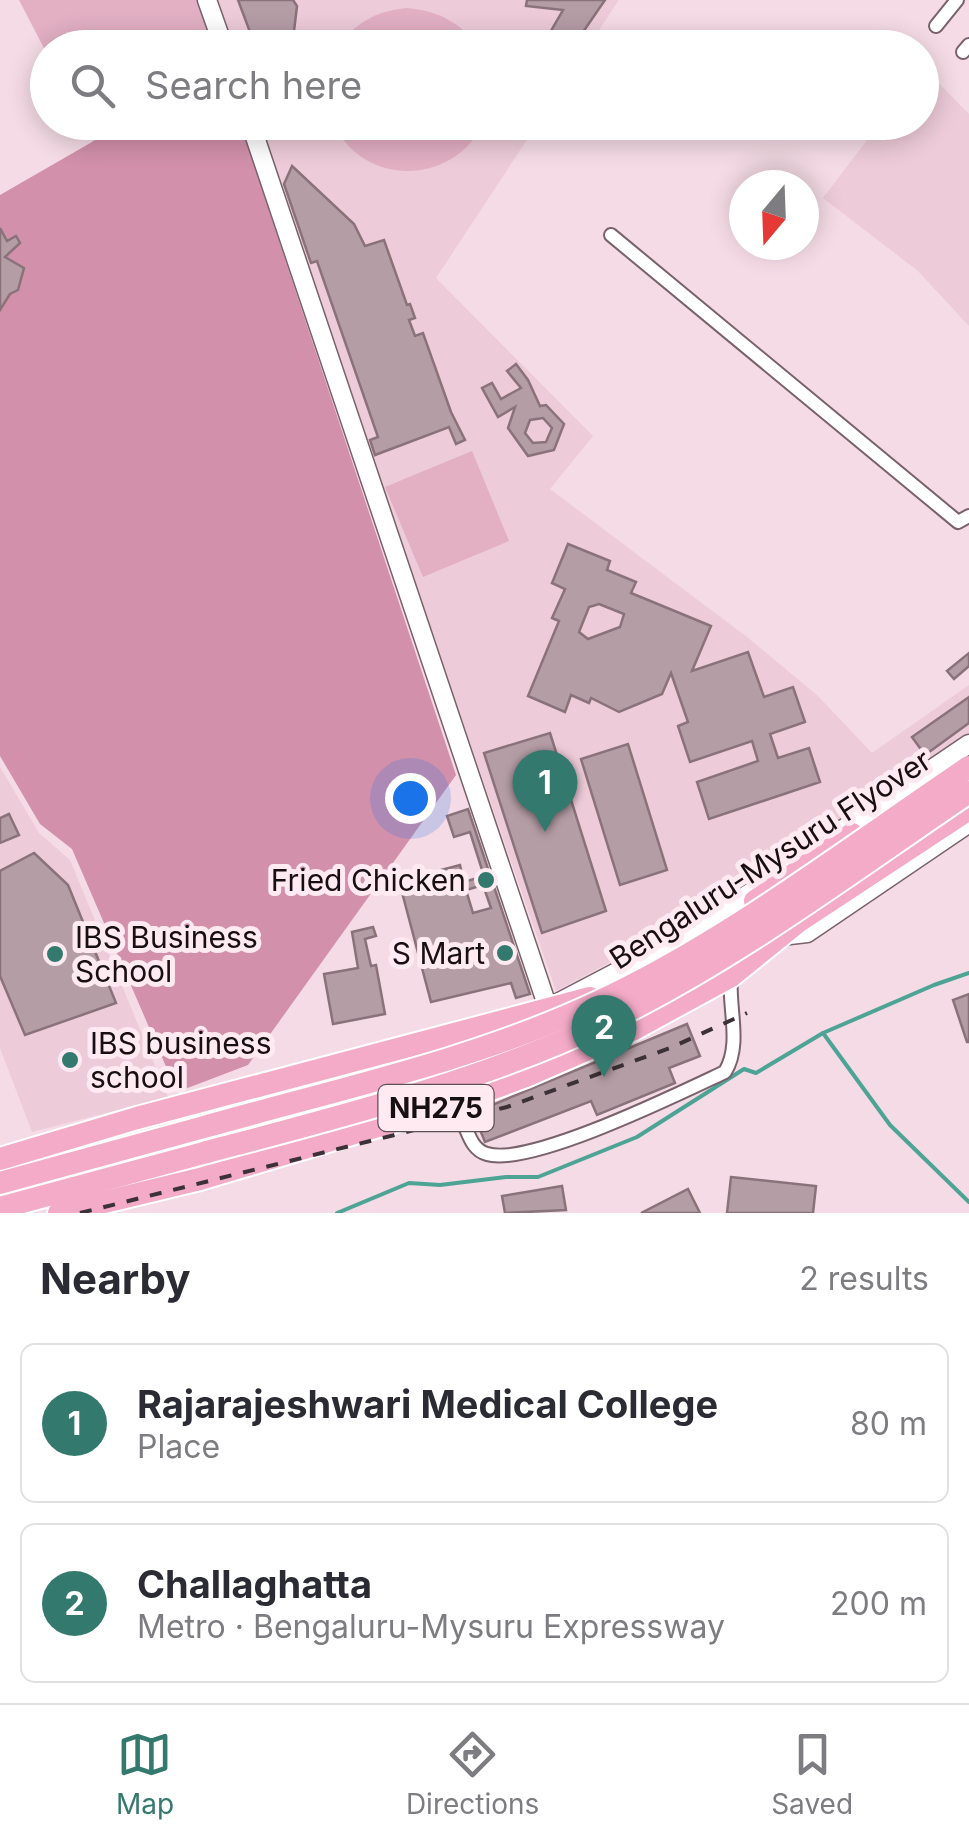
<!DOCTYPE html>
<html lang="en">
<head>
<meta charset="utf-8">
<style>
	:root { --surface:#fff; --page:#f7f7f7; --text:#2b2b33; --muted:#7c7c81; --line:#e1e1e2; --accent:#34796d }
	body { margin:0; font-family:Inter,sans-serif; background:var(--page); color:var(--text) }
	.compass { position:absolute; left:729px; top:170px; width:90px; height:90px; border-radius:50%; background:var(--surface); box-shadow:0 5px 25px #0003; rotate:199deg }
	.you { position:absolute; left:410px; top:798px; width:35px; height:35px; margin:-25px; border:8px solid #fff; border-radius:50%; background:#1a73e8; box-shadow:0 0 0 15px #1a73e833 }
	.badge { display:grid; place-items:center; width:65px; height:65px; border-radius:50%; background:var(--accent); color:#fff; font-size:32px; font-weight:700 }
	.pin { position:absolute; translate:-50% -82px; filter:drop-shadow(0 2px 5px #0008) }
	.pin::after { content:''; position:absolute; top:52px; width:35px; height:30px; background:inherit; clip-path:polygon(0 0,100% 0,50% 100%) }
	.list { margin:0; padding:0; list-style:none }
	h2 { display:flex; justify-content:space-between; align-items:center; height:130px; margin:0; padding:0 40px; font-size:42px }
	h2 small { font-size:32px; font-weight:400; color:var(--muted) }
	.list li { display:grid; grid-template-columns:65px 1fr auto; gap:30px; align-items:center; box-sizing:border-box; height:160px; margin:0 20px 20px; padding:0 20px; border:2px solid var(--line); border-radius:15px }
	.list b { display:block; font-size:38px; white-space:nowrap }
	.list p { margin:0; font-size:32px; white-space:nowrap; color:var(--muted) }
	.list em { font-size:32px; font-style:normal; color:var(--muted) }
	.icon { flex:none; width:55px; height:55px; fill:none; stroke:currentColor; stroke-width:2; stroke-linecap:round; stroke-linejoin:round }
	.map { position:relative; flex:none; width:969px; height:1213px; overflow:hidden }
	.search { position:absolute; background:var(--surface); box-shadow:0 5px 25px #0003; left:30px; right:30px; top:30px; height:110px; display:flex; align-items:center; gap:25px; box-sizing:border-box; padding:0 35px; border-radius:55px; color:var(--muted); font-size:38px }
	.sheet { height:490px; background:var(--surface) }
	nav { display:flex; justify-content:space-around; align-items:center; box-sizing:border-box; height:140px; border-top:2px solid var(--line); background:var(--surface); font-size:28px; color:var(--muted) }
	nav a { display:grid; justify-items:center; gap:5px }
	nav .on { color:var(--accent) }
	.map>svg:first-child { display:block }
	.built { fill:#edcbd8 }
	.green { fill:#e2afc3 }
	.forest { fill:#d290ab }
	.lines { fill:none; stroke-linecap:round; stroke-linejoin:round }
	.stream { stroke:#4da495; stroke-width:4 }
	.building { fill:#b59da6; stroke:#8a727b; stroke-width:2.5; fill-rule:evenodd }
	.street-casing { stroke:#79626b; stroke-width:16 }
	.secondary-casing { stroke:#79626b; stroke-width:21 }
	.highway-casing { stroke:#fff; stroke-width:26 }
	.street { stroke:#fff; stroke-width:12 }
	.secondary { stroke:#fff; stroke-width:18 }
	.highway { stroke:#f4abc8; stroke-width:22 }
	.rail { stroke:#3c3136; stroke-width:4; stroke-dasharray:12 12; stroke-linecap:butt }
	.highway-bridge-casing { stroke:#fff; stroke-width:26; stroke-linecap:butt }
	.highway-bridge { stroke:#f4abc8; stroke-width:22 }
	.poi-dot { fill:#34796d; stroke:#ffeaf2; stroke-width:4 }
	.labels { text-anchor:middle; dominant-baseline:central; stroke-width:10; stroke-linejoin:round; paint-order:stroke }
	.shield { fill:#ffeaf2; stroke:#5d5156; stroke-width:2.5 }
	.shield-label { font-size:28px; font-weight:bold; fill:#180f13 }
	.street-label { font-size:30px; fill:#180f13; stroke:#ffeaf2 }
	.poi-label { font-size:30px; fill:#180f13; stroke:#ffeaf2; text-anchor:end }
</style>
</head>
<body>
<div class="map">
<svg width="969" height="1213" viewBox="0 0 969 1213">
	<rect width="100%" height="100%" fill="#f5dbe5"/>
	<!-- built -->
	<g class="built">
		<polygon points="214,0 619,0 587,48 230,47"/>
		<polygon points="922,66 969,114 969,326 918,271 823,198 880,123 922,122"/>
		<polygon points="255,123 538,123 436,278 593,436 550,489 747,637 817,695 872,753 969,685 969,737 721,903 556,991"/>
		<polygon points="0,767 39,833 70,860 168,1097 32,1132 0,1048"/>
	</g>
	<!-- green -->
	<g class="green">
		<polygon points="19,0 201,0 216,47 48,48 47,54"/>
		<path d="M406,8C436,10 461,22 478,47H338C354,23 377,11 406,8Z"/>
		<polygon points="83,123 125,123 93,141"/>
		<path d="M333,123H484C452,186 364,188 333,123Z"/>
		<polygon points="472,451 509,541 423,577 385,487"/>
	</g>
	<!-- forest -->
	<polygon class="forest" points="125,123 240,123 456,775 248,1065 177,1092 72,849 40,824 0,756 0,195"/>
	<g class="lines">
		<!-- stream -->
		<g class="stream">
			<polyline points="969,973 934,985 823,1033 890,1125 969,1202"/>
			<polyline points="337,1213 409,1183 440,1185 506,1177 538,1177 637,1137 744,1069 756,1073 823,1033"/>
		</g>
	</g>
	<!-- building -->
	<g class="building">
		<polygon points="238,0 293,0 297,6 292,48 256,48"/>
		<polygon points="527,0 605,0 572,48 551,48 544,43 563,10 526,6"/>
		<polygon points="292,166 354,224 365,246 384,240 407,305 410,304 415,318 409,320 415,336 423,333 451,412 465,440 456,444 449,427 375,455 370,440 378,437 317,261 311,263 284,184"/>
		<polygon points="0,228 7,241 16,236 20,243 5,257 24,268 18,290 10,294 0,310"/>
		<path d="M516,364L528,380L540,406L546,405L564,424L554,450L528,456L508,428L515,407L498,417L482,388L492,383L501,399L521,388L507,371ZM543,418L552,428L546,442L533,443L525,433L530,420Z"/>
		<path d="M568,544L610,561L607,570L636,582L631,593L711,626L692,671L748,652L764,697L793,687L805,722L770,734L778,758L809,748L820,782L709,819L697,782L758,761L752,741L690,762L678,726L688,722L671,673L662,694L619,712L591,698L589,703L571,695L565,712L528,696L559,621L552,618L565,589L552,583ZM599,604L624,614L620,627L588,639L579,632L589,607Z"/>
		<polygon points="969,653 969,666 954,679 947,671"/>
		<polygon points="969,697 969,723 925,755 912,737"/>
		<polygon points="550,733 606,911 542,933 484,753"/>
		<polygon points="628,744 667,870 620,885 581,759"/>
		<path d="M468,809L530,994L516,998L511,983L431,1002L399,881L460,865L464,882L484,876L470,832L454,837L447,816ZM483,885L491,908L473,913L466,890Z"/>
		<polygon points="9,814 19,835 0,843 0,818"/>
		<polygon points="34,853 68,885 116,1003 25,1035 0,976 0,871"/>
		<polygon points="373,927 376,936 365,939 371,966 376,965 385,1014 333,1024 324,974 358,968 352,932"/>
		<polygon points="969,994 969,1042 967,1042 953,1000"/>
		<polygon points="687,1024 700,1056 669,1068 675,1083 597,1115 591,1101 485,1142 473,1113"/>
		<polygon points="731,1177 816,1186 813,1213 727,1213"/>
		<polygon points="562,1186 566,1210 505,1213 502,1196"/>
		<polygon points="688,1189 700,1213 641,1213"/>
	</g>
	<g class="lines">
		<defs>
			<g id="street">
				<polyline points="936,26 957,0"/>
				<polyline points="963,52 969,45"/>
				<polyline points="611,235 958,522 969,516"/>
				<path d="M443,1107L457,1112C468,1125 468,1149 487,1154C530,1167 680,1093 725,1072C742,1044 728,1008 731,976"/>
			</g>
			<g id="secondary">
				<polyline points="207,0 224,48"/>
				<polyline points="250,122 548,1008 676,941 762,885"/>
				<polyline points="833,836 969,744"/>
				<polyline points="781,936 807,933 969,823"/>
			</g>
			<g id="highway">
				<polyline points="755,901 852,834"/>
				<polyline points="0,1159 137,1118 590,998"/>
				<polyline points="0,1183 204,1127"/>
				<polyline points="0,1208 207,1152"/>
				<polyline points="59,1213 200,1179 442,1107 526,1076 632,1030 731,976 799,921 969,809"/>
			</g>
		</defs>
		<!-- street casing -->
		<use href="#street" class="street-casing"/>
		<!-- secondary casing -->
		<use href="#secondary" class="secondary-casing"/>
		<!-- highway casing -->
		<use href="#highway" class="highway-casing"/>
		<!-- street -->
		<use href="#street" class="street"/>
		<!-- secondary -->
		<use href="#secondary" class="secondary"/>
		<!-- highway -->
		<use href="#highway" class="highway"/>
		<!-- rail -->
		<polyline class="rail" points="80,1213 507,1107 670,1048 747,1013"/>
		<defs>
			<g id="highway-bridge">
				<path d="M204,1127C335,1090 472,1061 596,1003C726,943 850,847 969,767"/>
				<path d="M207,1152C343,1116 483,1081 610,1020C737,958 852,871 969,792"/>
			</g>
		</defs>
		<!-- highway-bridge casing -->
		<use href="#highway-bridge" class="highway-bridge-casing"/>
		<!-- highway-bridge -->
		<use href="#highway-bridge" class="highway-bridge"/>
	</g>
	<!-- markers -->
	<g class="poi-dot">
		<circle cx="486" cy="880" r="10"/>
		<circle cx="505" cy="953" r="10"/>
		<circle cx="55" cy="954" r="10"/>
		<circle cx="70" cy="1060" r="10"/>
	</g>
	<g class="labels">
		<!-- shield labels -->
		<rect class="shield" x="378.5" y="1085" width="115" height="46" rx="8"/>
		<g class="shield-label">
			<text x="436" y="1108">NH275</text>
		</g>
		<!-- street labels -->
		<g class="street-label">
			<text transform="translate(770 859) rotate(-33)">Bengaluru-Mysuru Flyover</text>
		</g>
		<!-- poi labels -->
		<g class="poi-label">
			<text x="466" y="880">Fried Chicken</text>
			<text x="75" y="937" text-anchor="start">IBS Business<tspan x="75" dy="34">School</tspan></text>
			<text x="485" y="953">S Mart</text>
			<text x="90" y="1043" text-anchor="start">IBS business<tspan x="90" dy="34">school</tspan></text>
		</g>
	</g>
</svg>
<svg class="compass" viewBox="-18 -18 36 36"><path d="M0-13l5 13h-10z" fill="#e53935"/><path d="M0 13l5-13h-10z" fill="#7c7c81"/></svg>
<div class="you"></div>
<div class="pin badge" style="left:545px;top:832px">1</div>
<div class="pin badge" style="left:604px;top:1077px">2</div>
<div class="search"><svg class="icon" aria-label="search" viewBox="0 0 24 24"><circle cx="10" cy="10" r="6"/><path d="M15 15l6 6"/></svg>Search here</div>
</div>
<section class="sheet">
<h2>Nearby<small>2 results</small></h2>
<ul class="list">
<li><span class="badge">1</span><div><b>Rajarajeshwari Medical College</b><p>Place</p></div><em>80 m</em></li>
<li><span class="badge">2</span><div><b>Challaghatta</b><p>Metro · Bengaluru-Mysuru Expressway</p></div><em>200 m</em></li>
</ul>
</section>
<nav>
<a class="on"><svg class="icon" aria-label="map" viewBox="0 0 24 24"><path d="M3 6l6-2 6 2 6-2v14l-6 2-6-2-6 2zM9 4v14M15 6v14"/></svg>Map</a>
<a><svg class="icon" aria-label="directions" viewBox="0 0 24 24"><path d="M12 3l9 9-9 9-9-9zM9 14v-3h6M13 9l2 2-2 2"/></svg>Directions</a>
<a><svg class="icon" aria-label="saved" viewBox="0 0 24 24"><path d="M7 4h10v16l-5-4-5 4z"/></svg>Saved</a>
</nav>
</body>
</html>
